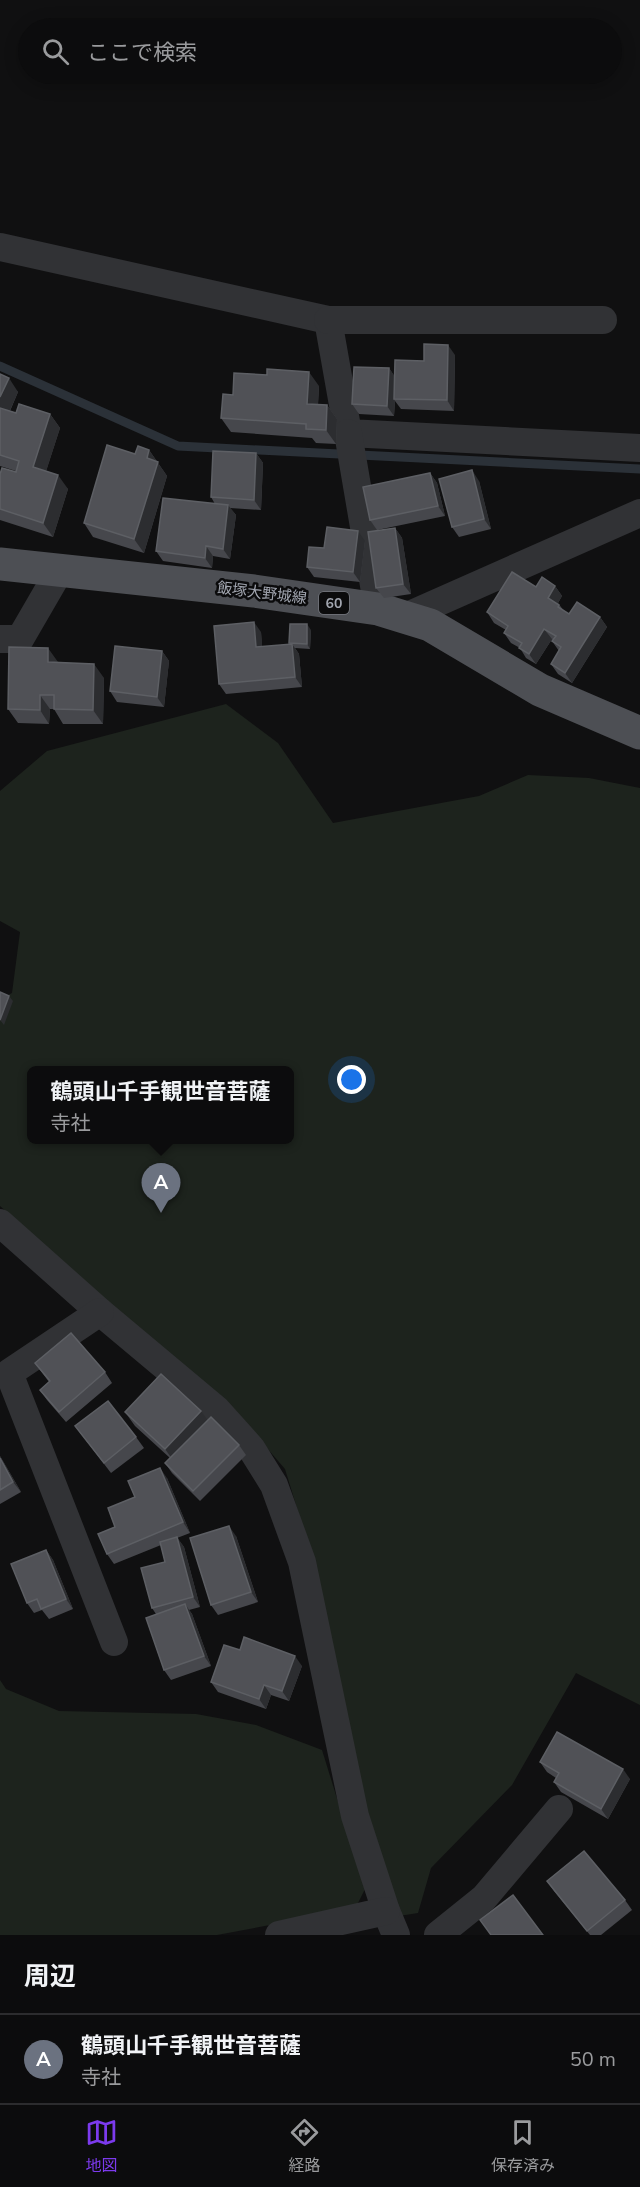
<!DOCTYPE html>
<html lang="ja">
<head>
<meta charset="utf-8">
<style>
	:root { --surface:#0c0c0d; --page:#1a1a1b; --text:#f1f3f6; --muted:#9a9b9d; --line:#2c2c2e; --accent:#7c3aed }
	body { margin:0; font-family:"Nunito Sans","Noto Sans JP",sans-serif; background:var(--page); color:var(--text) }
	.you { position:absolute; left:352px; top:1080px; width:21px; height:21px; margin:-15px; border:4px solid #fff; border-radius:50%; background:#1a73e8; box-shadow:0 0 0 9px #1a73e833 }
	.badge { display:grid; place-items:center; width:39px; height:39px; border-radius:50%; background:var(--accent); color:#fff; font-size:20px; font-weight:700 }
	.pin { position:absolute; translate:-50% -50px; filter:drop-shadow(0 2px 3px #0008) }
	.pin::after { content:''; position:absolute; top:32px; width:21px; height:18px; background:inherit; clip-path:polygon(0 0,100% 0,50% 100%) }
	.popup { position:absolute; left:27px; top:1066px; width:267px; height:78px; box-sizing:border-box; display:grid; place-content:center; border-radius:9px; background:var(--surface); filter:drop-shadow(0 2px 4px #0005); font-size:20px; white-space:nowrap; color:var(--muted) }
	.popup b { font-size:22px; color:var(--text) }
	.popup::after { content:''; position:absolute; left:50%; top:100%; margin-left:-12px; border:12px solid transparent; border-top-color:var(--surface) }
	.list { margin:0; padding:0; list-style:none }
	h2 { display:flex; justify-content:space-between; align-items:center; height:78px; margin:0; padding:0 24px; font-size:26px }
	h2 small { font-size:20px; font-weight:400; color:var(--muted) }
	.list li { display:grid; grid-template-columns:39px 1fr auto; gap:18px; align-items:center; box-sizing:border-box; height:90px; padding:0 24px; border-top:2px solid var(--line) }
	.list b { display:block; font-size:22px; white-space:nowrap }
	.list p { margin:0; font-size:20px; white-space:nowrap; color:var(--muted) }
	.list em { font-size:20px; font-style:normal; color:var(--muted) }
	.icon { flex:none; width:33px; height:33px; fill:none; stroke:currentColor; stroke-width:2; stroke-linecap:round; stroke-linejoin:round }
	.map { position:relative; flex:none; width:640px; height:1935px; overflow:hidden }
	.search { position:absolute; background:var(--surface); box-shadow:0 3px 15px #0003; left:18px; right:18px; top:18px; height:66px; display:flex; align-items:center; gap:15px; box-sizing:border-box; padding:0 21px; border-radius:33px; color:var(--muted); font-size:22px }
	.sheet { height:168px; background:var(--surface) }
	nav { display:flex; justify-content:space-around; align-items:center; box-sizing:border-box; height:84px; border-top:2px solid var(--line); background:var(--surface); font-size:16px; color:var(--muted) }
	nav a { display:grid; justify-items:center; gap:3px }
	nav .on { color:var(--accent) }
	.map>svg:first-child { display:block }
	.green { fill:#1d231d; fill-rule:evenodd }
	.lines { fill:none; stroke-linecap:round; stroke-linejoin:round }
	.stream { stroke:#2b3138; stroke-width:9 }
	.street { stroke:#313235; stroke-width:28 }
	.primary { stroke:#4d4f54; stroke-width:33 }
	.wall { fill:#46474c }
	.shaded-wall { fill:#2c2d30 }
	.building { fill:#505156; stroke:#5d5f64; stroke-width:1.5 }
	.labels { text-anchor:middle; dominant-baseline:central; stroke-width:5; stroke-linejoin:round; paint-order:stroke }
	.shield { fill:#0b0b0c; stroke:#75787f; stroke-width:1.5 }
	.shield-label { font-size:14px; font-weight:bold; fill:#a2a6b0 }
	.street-label { font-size:15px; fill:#a2a6b0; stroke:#0b0b0c }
</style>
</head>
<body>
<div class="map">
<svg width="640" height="1935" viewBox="0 0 640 1935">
	<rect width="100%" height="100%" fill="#101011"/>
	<!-- green -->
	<g class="green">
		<path d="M226,704L278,743L333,823L479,796L528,775L589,778L640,788V1705L576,1673L512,1785L431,1868L418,1913L399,1916L367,1820L316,1570L285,1469L236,1412L110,1305L0,1206V999L12,993L20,932L0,921V791L47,751ZM32,1070H290V1140H32Z"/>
		<polygon points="0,1680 6,1689 59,1711 196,1714 256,1725 322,1750 365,1889 355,1909 217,1935 0,1935"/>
	</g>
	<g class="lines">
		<!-- stream -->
		<polyline class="stream" points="0,366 178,446 640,469"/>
		<!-- street -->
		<g class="street">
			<polyline points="0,247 328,320 348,433 640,448"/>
			<polyline points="328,320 603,320"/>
			<polyline points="348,433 378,609"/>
			<polyline points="405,617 640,513"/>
			<polyline points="0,639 20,639 60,570"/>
			<polyline points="0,1223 100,1312 217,1410 251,1448 274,1485 302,1562 355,1816 386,1911 396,1935"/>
			<polyline points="100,1312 9,1373 114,1642"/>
			<polyline points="279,1935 386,1911"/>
			<polyline points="438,1935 484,1898 559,1809"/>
		</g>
		<!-- primary -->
		<polyline class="primary" points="0,564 254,591 378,609 430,625 540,690 640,733"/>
	</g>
	<!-- wall -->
	<g class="wall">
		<polygon points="455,355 454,411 401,409 395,401 394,416 359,414 352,404 389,368 394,376 424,361"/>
		<polygon points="0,374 18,392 10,411 16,413 50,414 60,428 46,471 68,489 53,537 0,520 0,474 16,471 0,466"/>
		<polygon points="319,386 318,405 327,405 337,419 336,444 316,443 312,438 231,432 221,418 233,395"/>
		<polygon points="149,450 167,476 144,553 93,537 84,523 135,454"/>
		<polygon points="256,453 263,463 261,510 230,508 236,515 230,559 213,556 212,568 163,561 156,551 215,504 211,497"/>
		<polygon points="430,473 437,483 445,516 377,530 370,520"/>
		<polygon points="479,481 491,529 459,537 452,527"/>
		<polygon points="395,528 402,538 411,594 384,598 376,588"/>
		<polygon points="365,541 360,582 314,577 307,567 324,548"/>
		<polygon points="555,586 562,596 558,603 564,611 569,614 600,617 607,627 572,683 558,674 551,664 559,651 552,641 553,640 552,639 536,664 526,658 520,648 511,643 504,633 506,630 494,623 487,612 536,587"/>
		<polygon points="311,630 310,649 295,648 299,654 302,687 226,694 219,684 261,632 262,647 290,644 289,643"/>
		<polygon points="162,651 169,661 164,707 117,702 110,691"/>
		<polygon points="58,662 58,663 104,678 103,724 63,724 54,709 50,709 49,724 18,723 8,709"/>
		<polygon points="35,1363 105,1372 112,1383 66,1422 47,1400 40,1390 49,1382"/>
		<polygon points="125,1412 208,1421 239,1445 246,1455 200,1501 172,1473 165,1463 170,1458 135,1426"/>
		<polygon points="75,1426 136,1437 144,1448 111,1473"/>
		<polygon points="0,1456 21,1492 0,1504"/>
		<polygon points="167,1478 190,1533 177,1538 184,1547 200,1607 189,1610 192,1614 211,1666 171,1680 164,1670 156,1614 152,1608 165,1562 161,1545 114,1564 107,1554 135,1497"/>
		<polygon points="236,1536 258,1602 218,1615 211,1605"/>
		<polygon points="46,1550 53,1560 73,1609 49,1619 42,1610 34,1613 27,1603"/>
		<polygon points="240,1650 302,1666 289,1701 271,1695 266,1709 218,1692 211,1682"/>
		<polygon points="540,1762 630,1779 608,1819 561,1792 554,1782 556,1778 547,1772"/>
		<polygon points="547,1881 625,1900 632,1910 601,1935 590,1935 554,1891"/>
	</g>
	<!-- shaded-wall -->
	<g class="shaded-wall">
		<polygon points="448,345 455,355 454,411 447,400"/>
		<polygon points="389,368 396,378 394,399 395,401 394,416 387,406"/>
		<polygon points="309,372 319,386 317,418 307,404"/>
		<polygon points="9,378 18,392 0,433 0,397"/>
		<polygon points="327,405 337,419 336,444 326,430"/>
		<polygon points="50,414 60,428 43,481 33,467"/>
		<polygon points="149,450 167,476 144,553 134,539 147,458"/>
		<polygon points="256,453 263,463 261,510 254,500"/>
		<polygon points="472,470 479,481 491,529 484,519"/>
		<polygon points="430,473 437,483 445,516 438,506"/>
		<polygon points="58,475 68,489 53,537 43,523"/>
		<polygon points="228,505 236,515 230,559 223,549"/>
		<polygon points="395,528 402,538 411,594 403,584"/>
		<polygon points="358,531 365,541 360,582 353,572"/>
		<polygon points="206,546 213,556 212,568 205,558"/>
		<polygon points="555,586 562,596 555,608 548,598"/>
		<polygon points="600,617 607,627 572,683 565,673"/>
		<polygon points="254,622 261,632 263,657 256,647"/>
		<polygon points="307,624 311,630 310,649 307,644"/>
		<polygon points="544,629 552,639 536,664 529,654"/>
		<polygon points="292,644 299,654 302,687 295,677"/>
		<polygon points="48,648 58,662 58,676 48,662"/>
		<polygon points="162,651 169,661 164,707 157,697"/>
		<polygon points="94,664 104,678 103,724 93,710"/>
		<polygon points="40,695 50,709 49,724 40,710"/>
		<polygon points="9,996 13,1001 4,1025 0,1020"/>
		<polygon points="201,1411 211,1425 175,1463 165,1449"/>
		<polygon points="0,1456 21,1492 13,1482 0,1458"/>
		<polygon points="160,1468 167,1478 190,1533 183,1522"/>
		<polygon points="229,1526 236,1536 258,1602 251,1592"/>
		<polygon points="177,1537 184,1547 200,1607 193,1597"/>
		<polygon points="46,1550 53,1560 73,1609 66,1599"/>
		<polygon points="185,1604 192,1614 211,1666 204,1656"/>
		<polygon points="295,1656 302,1666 289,1701 282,1691"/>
		<polygon points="264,1685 271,1695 266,1709 259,1699"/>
		<polygon points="623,1769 630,1779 608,1819 601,1809"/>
	</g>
	<!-- building -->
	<g class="building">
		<polygon points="424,344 448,345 447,400 394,399 395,360 424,361"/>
		<polygon points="354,367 389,368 387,406 352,404"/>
		<polygon points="267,369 309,372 307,404 327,405 326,430 306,429 306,424 221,418 223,394 233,395 234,373 267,375"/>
		<polygon points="0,374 9,378 0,397"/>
		<polygon points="19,404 50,414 33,467 58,475 43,523 0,509 0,474 2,468 16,472 19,461 0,455 0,408 16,413"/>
		<polygon points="107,445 135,454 138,446 149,450 147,458 158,462 134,539 84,523"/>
		<polygon points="213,451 256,453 254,500 211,497"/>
		<polygon points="472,470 484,519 452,527 439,479"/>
		<polygon points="430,473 438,506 370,520 363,487"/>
		<polygon points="163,498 228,505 223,549 206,546 205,558 156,551"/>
		<polygon points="327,527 358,531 353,572 307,567 309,547 324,548"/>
		<polygon points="395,528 403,584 376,588 368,532"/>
		<polygon points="512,572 536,587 542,577 555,586 548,598 559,605 558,607 569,614 577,602 600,617 565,673 551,664 561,647 552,641 556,636 544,629 529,654 519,648 522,643 504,633 508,626 487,612"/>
		<polygon points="254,622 256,647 292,644 295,677 219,684 214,626"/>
		<polygon points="290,624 307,624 307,644 289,643"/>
		<polygon points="115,646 162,651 157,697 110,691"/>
		<polygon points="9,647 48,648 48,662 94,664 93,710 54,709 54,695 40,695 40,710 8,709"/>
		<polygon points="0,992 9,996 0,1020"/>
		<polygon points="71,1333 105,1372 59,1412 40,1390 50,1381 35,1363"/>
		<polygon points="161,1374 201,1411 165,1449 125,1412"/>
		<polygon points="108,1401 136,1437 104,1463 75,1426"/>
		<polygon points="211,1417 239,1445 193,1491 165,1463"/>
		<polygon points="0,1458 13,1482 0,1490"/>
		<polygon points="160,1468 183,1522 107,1554 98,1534 115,1527 108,1508 135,1497 128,1481"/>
		<polygon points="229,1526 251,1592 211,1605 190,1538"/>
		<polygon points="177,1537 193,1597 152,1608 141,1568 165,1562 160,1542"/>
		<polygon points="46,1550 66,1599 41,1609 37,1599 27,1603 11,1564"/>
		<polygon points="185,1604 204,1656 164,1670 146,1618"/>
		<polygon points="244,1637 295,1656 282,1691 264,1685 259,1699 211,1682 224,1645 240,1650"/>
		<polygon points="557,1732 623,1769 601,1809 554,1782 559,1773 540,1762"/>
		<polygon points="584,1851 625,1900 587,1931 547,1881"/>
		<polygon points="513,1895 543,1935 491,1935 480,1920"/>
	</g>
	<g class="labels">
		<!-- shield labels -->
		<rect class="shield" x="319" y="592" width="30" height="22" rx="4.5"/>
		<g class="shield-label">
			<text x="334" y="603">60</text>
		</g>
		<!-- street labels -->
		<g class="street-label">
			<text transform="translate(262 593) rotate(7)">飯塚大野城線</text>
		</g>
	</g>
</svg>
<div class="you"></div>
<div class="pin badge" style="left:161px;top:1213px;background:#6b7280">A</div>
<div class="popup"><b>鶴頭山千手観世音菩薩</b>寺社</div>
<div class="search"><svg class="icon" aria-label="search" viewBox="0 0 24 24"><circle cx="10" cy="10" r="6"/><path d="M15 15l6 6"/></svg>ここで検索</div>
</div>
<section class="sheet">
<h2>周辺<small></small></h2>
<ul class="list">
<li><span class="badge" style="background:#6b7280">A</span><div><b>鶴頭山千手観世音菩薩</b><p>寺社</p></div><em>50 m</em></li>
</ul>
</section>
<nav>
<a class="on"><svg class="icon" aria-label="map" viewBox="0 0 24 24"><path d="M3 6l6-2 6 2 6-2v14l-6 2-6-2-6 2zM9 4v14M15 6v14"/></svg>地図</a>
<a><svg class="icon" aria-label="directions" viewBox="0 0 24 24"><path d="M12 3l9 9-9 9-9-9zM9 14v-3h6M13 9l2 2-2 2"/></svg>経路</a>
<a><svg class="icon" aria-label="saved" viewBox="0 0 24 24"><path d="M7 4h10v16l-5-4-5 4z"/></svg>保存済み</a>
</nav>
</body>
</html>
